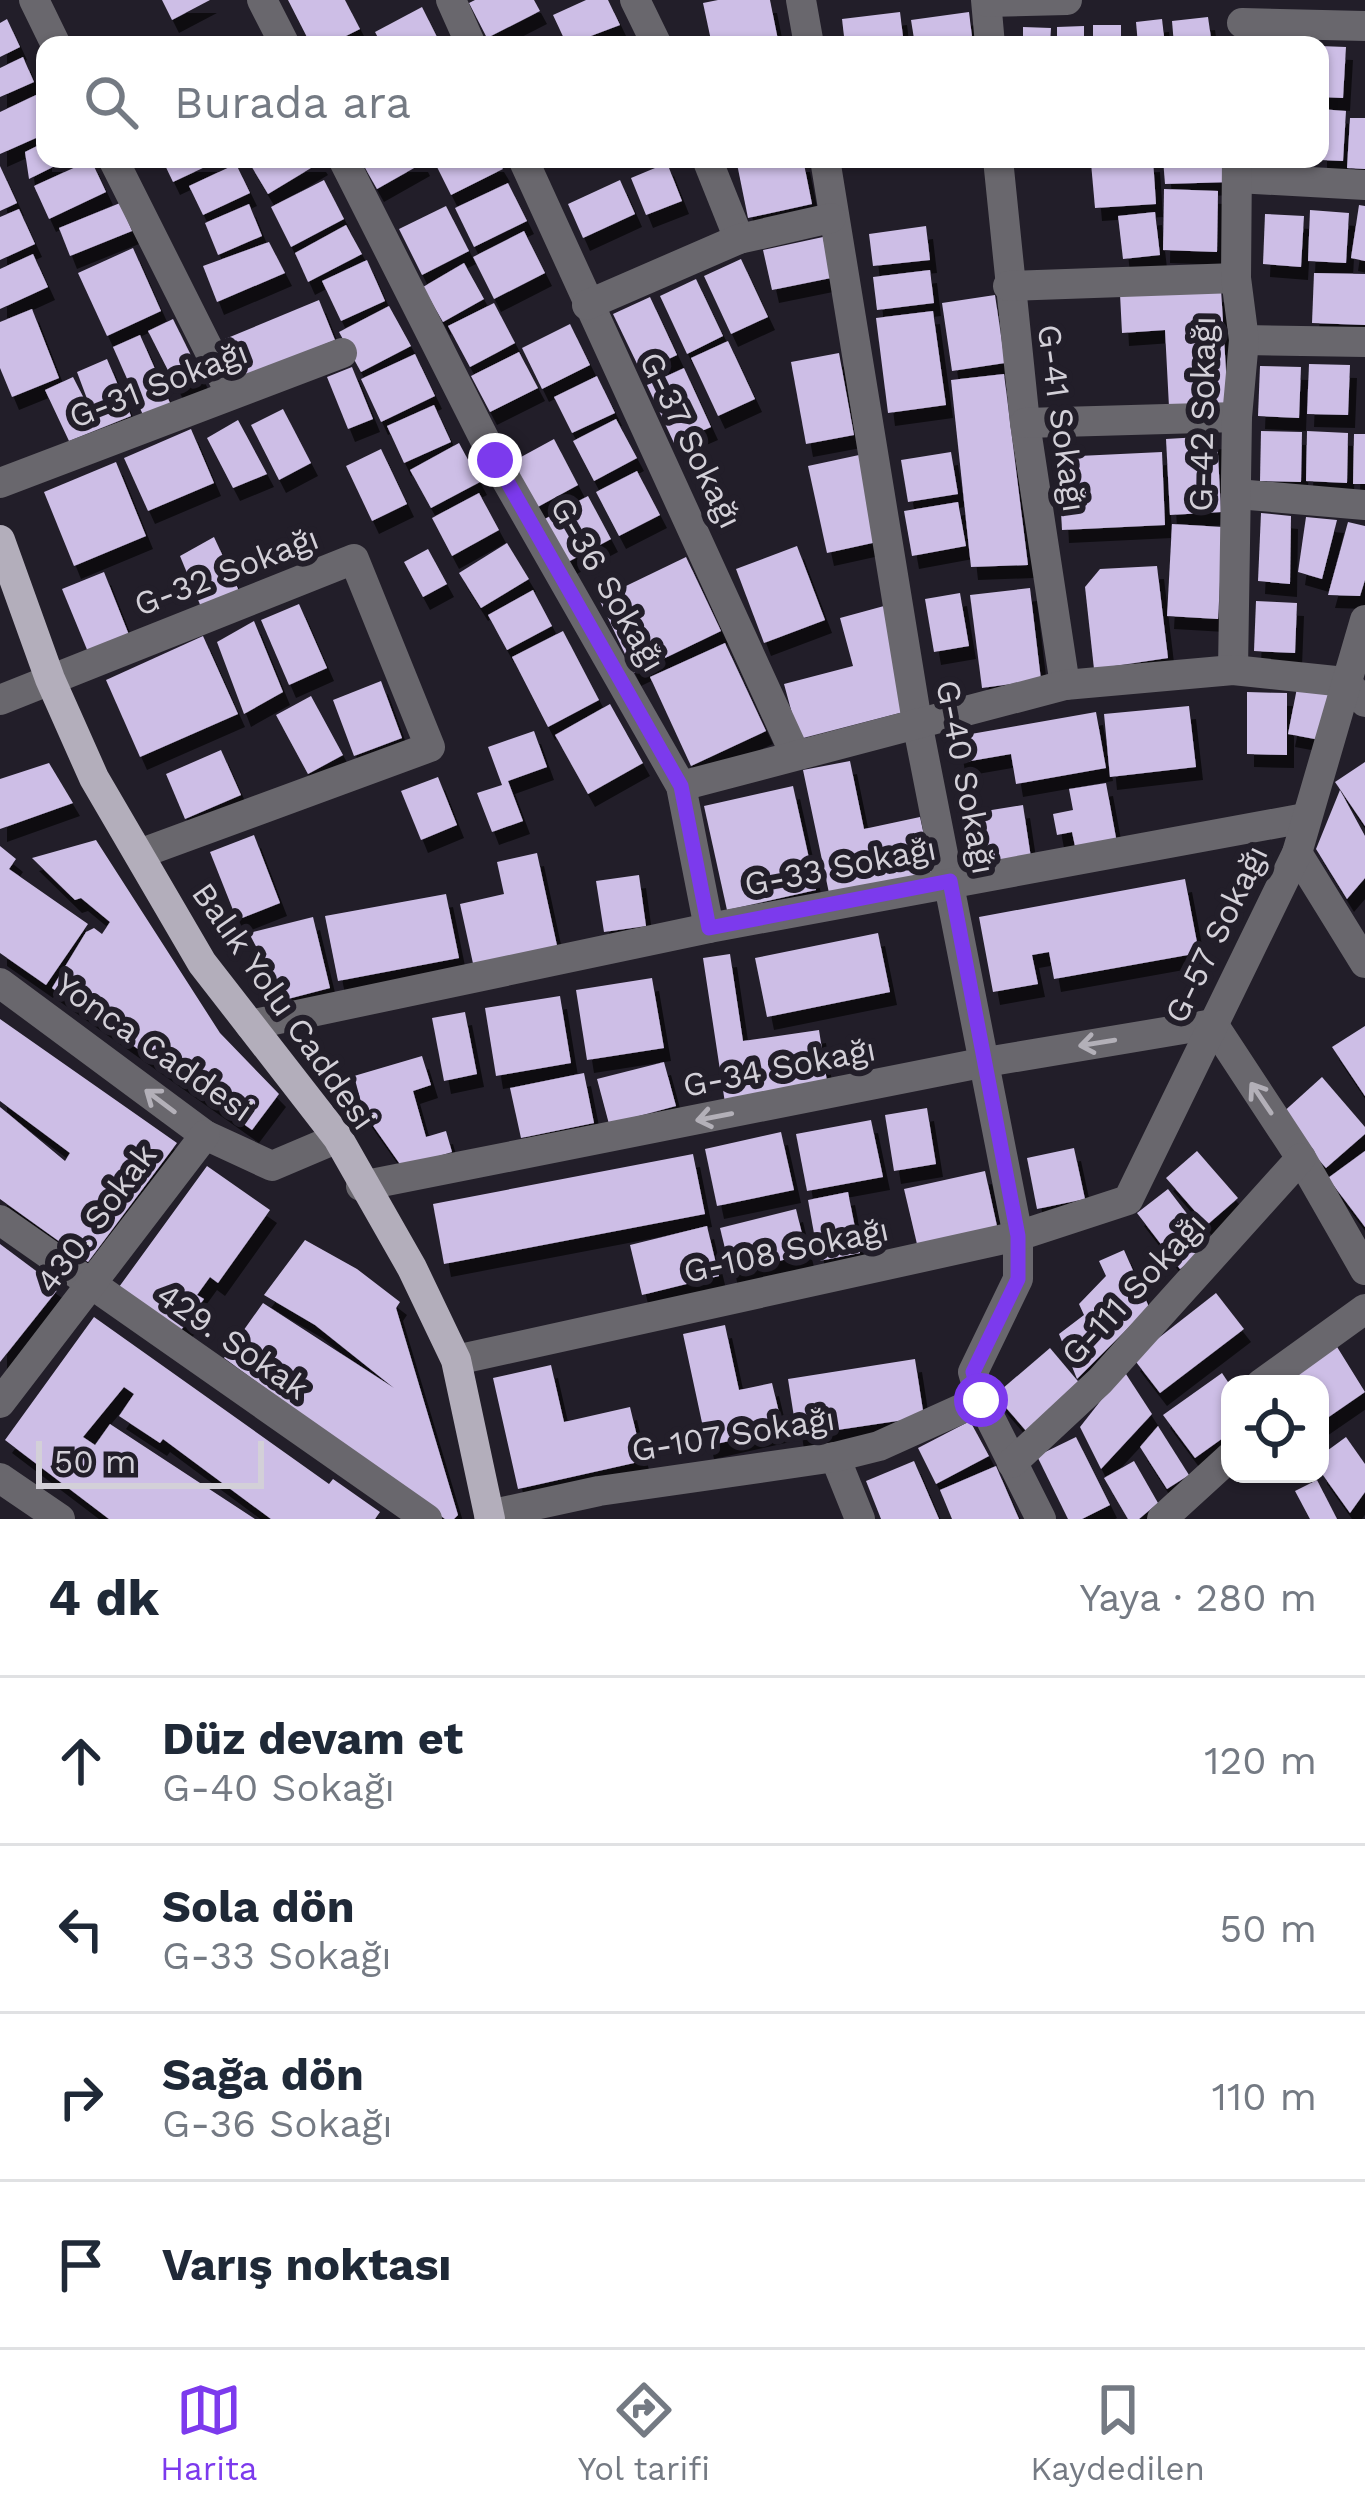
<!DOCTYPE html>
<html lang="tr">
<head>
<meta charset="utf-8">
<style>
	:root { --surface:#fff; --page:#f2f2f3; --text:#1f2937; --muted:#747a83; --line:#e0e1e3; --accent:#7c3aed }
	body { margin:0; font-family:"Work Sans",sans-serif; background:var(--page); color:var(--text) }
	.controls { position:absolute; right:36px; bottom:36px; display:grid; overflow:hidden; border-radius:24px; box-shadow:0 3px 9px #0004 }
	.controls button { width:108px; height:108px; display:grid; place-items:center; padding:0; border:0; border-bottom:3px solid var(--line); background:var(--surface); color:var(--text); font:60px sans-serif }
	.scale { position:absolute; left:36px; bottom:30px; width:228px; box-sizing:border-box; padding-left:12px; border:6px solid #d3d0d8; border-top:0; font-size:33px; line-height:42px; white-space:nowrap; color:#d3d0d8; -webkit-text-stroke:9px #221e29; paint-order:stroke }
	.stop { position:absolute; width:36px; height:36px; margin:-27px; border:9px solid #7c3aed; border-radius:50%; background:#fff }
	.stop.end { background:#7c3aed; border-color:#fff; box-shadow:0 3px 12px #0008 }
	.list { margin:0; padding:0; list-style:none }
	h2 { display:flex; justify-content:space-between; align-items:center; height:156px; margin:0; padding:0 48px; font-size:51px }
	h2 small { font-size:39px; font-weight:400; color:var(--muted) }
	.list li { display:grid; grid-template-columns:78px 1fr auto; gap:36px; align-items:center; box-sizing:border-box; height:168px; padding:0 48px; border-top:3px solid var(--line) }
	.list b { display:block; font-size:45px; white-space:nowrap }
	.list p { margin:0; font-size:39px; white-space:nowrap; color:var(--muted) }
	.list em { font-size:39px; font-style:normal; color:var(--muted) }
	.icon { flex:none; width:66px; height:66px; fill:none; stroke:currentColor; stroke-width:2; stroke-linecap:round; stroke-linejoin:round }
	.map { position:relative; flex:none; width:1365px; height:1519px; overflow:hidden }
	.search { position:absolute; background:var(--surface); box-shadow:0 3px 9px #0004; left:36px; right:36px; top:36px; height:132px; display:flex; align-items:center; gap:30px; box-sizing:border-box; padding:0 42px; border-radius:24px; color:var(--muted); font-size:45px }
	.sheet { height:828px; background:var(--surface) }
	nav { display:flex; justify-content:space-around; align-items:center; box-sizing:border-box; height:168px; border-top:3px solid var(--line); background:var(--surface); font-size:33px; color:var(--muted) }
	nav a { display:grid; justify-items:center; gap:6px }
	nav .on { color:var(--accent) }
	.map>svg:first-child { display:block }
	.building { fill:#cdbee6; filter:url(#shadow) }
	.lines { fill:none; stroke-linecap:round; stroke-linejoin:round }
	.minor { stroke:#69676d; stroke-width:30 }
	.major { stroke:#b3aebb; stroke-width:30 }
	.oneway { stroke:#b3b0b8 }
	.route { stroke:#7c3aed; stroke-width:15 }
	.labels { text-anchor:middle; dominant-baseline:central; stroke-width:12; stroke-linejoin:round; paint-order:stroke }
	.street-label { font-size:33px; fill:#d3d0d8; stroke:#221e29 }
</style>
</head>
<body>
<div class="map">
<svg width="1365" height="1519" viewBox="0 0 1365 1519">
	<defs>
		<filter id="shadow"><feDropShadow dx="7" dy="13" stdDeviation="0" flood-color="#0009"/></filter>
	</defs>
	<rect width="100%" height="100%" fill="#221e29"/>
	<!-- building -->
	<g class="building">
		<polygon points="162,0 210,0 172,20"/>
		<polygon points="288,0 345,0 360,29 328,45 311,45"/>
		<polygon points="475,0 534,0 540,11 487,38 469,3"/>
		<polygon points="586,0 608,0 620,25 567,45 553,15"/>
		<polygon points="718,0 770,0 779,45 712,45 703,3"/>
		<polygon points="422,7 441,45 382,45 375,32"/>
		<polygon points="900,12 904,45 845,45 842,19"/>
		<polygon points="969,12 973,45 915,45 911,20"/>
		<polygon points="1208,17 1212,45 1174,45 1172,21"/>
		<polygon points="7,19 20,47 0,57 0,23"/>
		<polygon points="1162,19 1165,45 1138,45 1136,22"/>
		<rect x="1093" y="25" width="28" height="20"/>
		<polygon points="1084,26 1084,45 1057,45 1057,27"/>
		<polygon points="1023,27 1051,28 1050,45 1023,45"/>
		<polygon points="1320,46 1346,47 1343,98 1320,97"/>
		<polygon points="23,57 34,82 0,97 0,68"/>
		<polygon points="36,95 45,115 45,134 0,154 0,112"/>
		<polygon points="1320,109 1346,111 1343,161 1320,160"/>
		<polygon points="1350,118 1365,118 1365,169 1347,168"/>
		<polygon points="45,142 45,159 69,159 29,179 25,152"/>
		<polygon points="162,159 222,159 173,182"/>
		<polygon points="247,159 319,159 321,162 268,194"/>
		<polygon points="360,159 421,159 423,163 377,189"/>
		<polygon points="447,159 497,159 503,169 451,195 436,165"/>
		<polygon points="736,159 803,159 812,204 748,218"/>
		<polygon points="1153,159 1156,204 1095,208 1091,163"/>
		<polygon points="1163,159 1230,159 1231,182 1165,184"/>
		<polygon points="91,160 106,192 49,219 34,186"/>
		<polygon points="667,163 682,201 646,215 631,178"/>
		<polygon points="236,164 250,193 203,215 189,186"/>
		<polygon points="0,166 17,203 0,211"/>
		<polygon points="324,180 344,219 291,247 271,207"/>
		<polygon points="620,180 635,214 583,238 568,204"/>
		<polygon points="508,183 527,221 474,247 455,208"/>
		<polygon points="1164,189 1218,191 1217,252 1163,250"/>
		<polygon points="120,203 132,231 70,256 59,228"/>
		<polygon points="249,204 262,236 218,255 205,223"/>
		<polygon points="1359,205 1365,206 1365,261 1351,258"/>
		<polygon points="446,206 469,251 422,275 399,229"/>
		<polygon points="19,209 35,244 0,260 0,217"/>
		<polygon points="1310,210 1349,213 1346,263 1308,261"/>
		<polygon points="1155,212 1160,255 1123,259 1118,216"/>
		<polygon points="1265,214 1304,216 1301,267 1263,264"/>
		<polygon points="346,225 362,254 308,282 295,253"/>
		<polygon points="926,226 930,260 873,266 869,234"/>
		<polygon points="524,231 545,273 494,299 473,257"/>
		<polygon points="823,237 831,278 772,290 763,250"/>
		<polygon points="269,242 285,273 217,302 203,266"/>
		<polygon points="133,248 161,311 107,336 78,273"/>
		<polygon points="33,254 48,287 0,309 0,269"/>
		<polygon points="741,259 768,317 731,334 704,276"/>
		<polygon points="367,260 385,301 341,321 322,281"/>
		<polygon points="464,263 484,299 443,322 423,287"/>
		<polygon points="930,270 934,303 877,310 873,277"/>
		<polygon points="1314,273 1365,274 1365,325 1312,323"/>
		<polygon points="696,279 723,336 687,354 660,296"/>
		<polygon points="1221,289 1228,403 1169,407 1165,330 1122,333 1120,294"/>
		<polygon points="995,295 1005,363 952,371 942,303"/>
		<polygon points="650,297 677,355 641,372 613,314"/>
		<polygon points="319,300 335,340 241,378 225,339"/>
		<polygon points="494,303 515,343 470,367 448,326"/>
		<polygon points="389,306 411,346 361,372 339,332"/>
		<polygon points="32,309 59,378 12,397 0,368 0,322"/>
		<polygon points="933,311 946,405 888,413 876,318"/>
		<polygon points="173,319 203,380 179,392 148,331"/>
		<polygon points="570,324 590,365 542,389 522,348"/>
		<polygon points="140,335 170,403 143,415 113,347"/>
		<polygon points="728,341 755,399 718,416 691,358"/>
		<polygon points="519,352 538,388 490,412 471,376"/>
		<polygon points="839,353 854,435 806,444 791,362"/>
		<polygon points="415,354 435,396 381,422 361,379"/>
		<polygon points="107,359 131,416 69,441 45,390 73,377 95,420 77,372"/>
		<polygon points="1309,364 1350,365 1348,415 1307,414"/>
		<polygon points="1260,366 1301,367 1299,418 1258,416"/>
		<polygon points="352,367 373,419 348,429 327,377"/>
		<polygon points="684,368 711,427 674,443 647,385"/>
		<polygon points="1004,374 1028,565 971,567 951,380"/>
		<polygon points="597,376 615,413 572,433 554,397"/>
		<polygon points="434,405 451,442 404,463 387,426"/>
		<polygon points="283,409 311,463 279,480 251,425"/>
		<polygon points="616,419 637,458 594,481 573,441"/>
		<polygon points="238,420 267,474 233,488 207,438"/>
		<polygon points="191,429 214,483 148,511 124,458"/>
		<polygon points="1261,431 1302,432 1301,482 1260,481"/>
		<polygon points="1307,431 1348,433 1347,483 1306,481"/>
		<polygon points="1354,434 1365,434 1365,484 1353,484"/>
		<polygon points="1217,436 1221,512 1170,515 1166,439"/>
		<polygon points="554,439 578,485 534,509 510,463"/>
		<polygon points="459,443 480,482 431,508 410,470"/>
		<polygon points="381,449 407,504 372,521 346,466"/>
		<polygon points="951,452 958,494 908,502 901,460"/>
		<polygon points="1162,452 1165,525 1062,530 1058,457"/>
		<polygon points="859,455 877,542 827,553 808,466"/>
		<polygon points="116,462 146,536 74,566 44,492"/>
		<polygon points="637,471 660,515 619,536 596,492"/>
		<polygon points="479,493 499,530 452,556 432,518"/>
		<polygon points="588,496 611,539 566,563 543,520"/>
		<polygon points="958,502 966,546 912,556 904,511"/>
		<polygon points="1261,513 1291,516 1290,584 1258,581"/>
		<polygon points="1306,517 1337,520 1322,579 1298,572"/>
		<polygon points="1348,522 1365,526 1365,580 1360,596 1328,595"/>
		<polygon points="1172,524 1223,527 1218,619 1167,616"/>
		<polygon points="214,537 239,591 201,607 180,556"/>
		<polygon points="507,543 529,579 481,608 459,573"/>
		<polygon points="797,546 825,620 764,643 736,569"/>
		<polygon points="428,549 447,584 423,597 404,562"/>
		<polygon points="686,557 721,631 634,673 599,599"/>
		<polygon points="1157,566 1168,658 1094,669 1085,587 1100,569"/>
		<polygon points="104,572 129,635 88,652 62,589"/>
		<polygon points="1030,588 1041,680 982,688 970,595"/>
		<polygon points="533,590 552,626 507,650 488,615"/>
		<polygon points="960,593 969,646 934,652 925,599"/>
		<polygon points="1256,601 1297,603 1295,653 1254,651"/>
		<polygon points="299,604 327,668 289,685 261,620"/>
		<polygon points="884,606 911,710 799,739 784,684 853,666 840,618"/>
		<polygon points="254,621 283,692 244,714 217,642"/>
		<polygon points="563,631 599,700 548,727 512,657"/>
		<polygon points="203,636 238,714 140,757 106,680"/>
		<polygon points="725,643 766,731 691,766 650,677"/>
		<polygon points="381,681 402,738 354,756 333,700"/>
		<polygon points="1297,688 1329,695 1320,740 1288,734"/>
		<polygon points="1247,692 1287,693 1287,755 1247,754"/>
		<polygon points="311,696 343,755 308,774 276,715"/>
		<polygon points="610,704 643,763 588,794 555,735"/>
		<polygon points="1189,706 1196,767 1110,777 1104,714"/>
		<polygon points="1096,712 1106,768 1016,784 1011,754 959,763 954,737"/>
		<polygon points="534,731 547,767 508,781 523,821 492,832 477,793 502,785 488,747"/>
		<polygon points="221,750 241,795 185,819 166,774"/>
		<polygon points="850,761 864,829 920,817 932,872 829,893 803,770"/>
		<polygon points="1365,762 1365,826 1335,782"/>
		<polygon points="49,763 73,803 0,829 0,779"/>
		<polygon points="438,777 457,825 421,840 401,791"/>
		<polygon points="1106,783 1117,843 1076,851 1072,832 1057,835 1053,814 1073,810 1069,789"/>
		<polygon points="793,786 816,890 727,910 704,806"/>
		<polygon points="1340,790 1365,836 1365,878 1347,899 1316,849"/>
		<polygon points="1023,805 1031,858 975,867 967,814"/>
		<polygon points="254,835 280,903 237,920 210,852"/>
		<polygon points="96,840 220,1033 279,1094 252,1130 52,988 86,932 94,928 102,934 110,922 81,898 75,900 32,858"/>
		<polygon points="0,846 16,859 9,869 88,924 46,985 0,953"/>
		<polygon points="537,853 558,950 474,968 460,904 504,894 497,862"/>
		<polygon points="639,875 646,926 604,932 596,881"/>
		<polygon points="1185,879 1199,953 1054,979 1049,952 1032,955 1038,984 993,992 979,917"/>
		<polygon points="446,894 459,958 338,981 325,916"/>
		<polygon points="313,917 330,988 284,1000 249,933"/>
		<polygon points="878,933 890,992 767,1017 755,958"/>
		<polygon points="730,954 743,1041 819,1030 828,1088 725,1103 703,958"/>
		<polygon points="652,978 664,1048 587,1060 576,990"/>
		<polygon points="560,996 571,1063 496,1076 485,1008"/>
		<polygon points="465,1012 477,1074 444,1081 432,1018"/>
		<polygon points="0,1019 177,1143 88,1262 0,1199 0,1107 65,1161 70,1153 0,1101"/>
		<polygon points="1365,1026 1365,1096 1332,1047"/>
		<polygon points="422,1056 431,1085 413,1091 426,1137 446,1131 452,1152 402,1167 364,1113 354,1076"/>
		<polygon points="664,1062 676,1106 609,1124 597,1079"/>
		<polygon points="584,1073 594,1123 521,1138 510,1088"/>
		<polygon points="1322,1077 1365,1127 1365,1134 1326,1168 1280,1115"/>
		<polygon points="927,1108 936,1164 894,1171 885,1115"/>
		<polygon points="871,1120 883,1177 807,1191 796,1134"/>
		<polygon points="781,1132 794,1190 717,1206 705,1149"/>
		<polygon points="1074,1148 1085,1199 1037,1209 1027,1158"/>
		<polygon points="1197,1151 1238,1198 1207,1225 1166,1178"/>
		<polygon points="1365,1151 1365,1227 1328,1178"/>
		<polygon points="693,1154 705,1214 444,1264 433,1204"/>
		<polygon points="207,1166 270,1210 218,1283 210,1277 197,1295 204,1299 181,1330 119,1287"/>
		<polygon points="985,1171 997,1226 917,1244 904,1189"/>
		<polygon points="1168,1189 1211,1245 1180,1269 1137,1213"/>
		<polygon points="848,1192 860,1253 819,1261 808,1200"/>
		<polygon points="796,1209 807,1254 731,1273 720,1228"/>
		<polygon points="707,1226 719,1276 642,1295 630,1245"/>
		<polygon points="305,1240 357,1269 400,1302 396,1308 458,1515 454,1519 445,1519 224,1358 263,1303 394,1388 315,1325 264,1295"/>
		<polygon points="0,1244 59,1288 0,1362"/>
		<polygon points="1124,1250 1149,1307 1077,1379 1059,1334 1084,1315 1079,1304 1106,1276 1099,1261"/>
		<polygon points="1216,1293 1244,1329 1160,1393 1133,1358"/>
		<polygon points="94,1317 329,1484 333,1479 380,1512 375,1519 271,1519 163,1439 160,1443 119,1416 134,1394 124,1387 83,1437 95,1445 110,1424 255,1519 109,1519 5,1440"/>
		<polygon points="725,1325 739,1390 772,1383 783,1429 707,1446 683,1334"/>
		<polygon points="1334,1342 1365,1392 1320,1423 1320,1384 1273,1384"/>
		<polygon points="1050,1348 1082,1386 1027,1432 995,1395"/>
		<polygon points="915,1359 924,1417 797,1436 788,1379"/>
		<polygon points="551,1365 564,1422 630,1407 643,1461 518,1489 493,1378"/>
		<polygon points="1124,1371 1152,1414 1101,1469 1080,1427"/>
		<polygon points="1222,1373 1230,1385 1230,1433 1195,1458 1163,1415"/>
		<polygon points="970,1421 989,1456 936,1484 918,1448"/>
		<polygon points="1158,1426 1189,1475 1167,1489 1140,1447"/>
		<polygon points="1076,1437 1110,1505 1082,1519 1068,1519 1037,1456"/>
		<polygon points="1346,1437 1365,1464 1365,1492 1350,1513 1320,1471 1320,1456"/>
		<polygon points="914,1461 939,1519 881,1519 866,1481"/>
		<polygon points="1134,1461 1158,1503 1139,1519 1128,1519 1104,1478"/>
		<polygon points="996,1466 1019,1519 952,1519 940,1490"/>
		<polygon points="1317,1480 1337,1519 1310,1519 1295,1491"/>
	</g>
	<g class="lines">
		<!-- minor -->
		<g class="minor">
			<polyline points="34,0 56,45"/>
			<polyline points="262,0 285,45"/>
			<polyline points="451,0 471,45"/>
			<polyline points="635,0 657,45"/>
			<polyline points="801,0 809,45"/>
			<polyline points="986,0 990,45"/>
			<polyline points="987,2 1067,0"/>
			<polyline points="1242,23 1365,26"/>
			<polyline points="113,159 231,394"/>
			<polyline points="343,159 495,460 681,786 709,928"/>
			<polyline points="523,159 794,752"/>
			<polyline points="707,159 739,239"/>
			<polyline points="825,159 917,722 1018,1236 1018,1279 973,1372 981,1400 1041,1519"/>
			<polyline points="998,159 1025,423 1065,685"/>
			<polyline points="1237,178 1365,185"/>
			<polyline points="1008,286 1236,278"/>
			<polyline points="587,305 739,239 831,218"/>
			<polyline points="1244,340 1365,342"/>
			<polyline points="1025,423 1237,417"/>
			<polyline points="0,483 342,353"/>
			<polyline points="1237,494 1365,505"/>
			<polyline points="1233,670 1237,417 1244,340 1236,278 1237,159"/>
			<polyline points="0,700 354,559 430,747 139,854"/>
			<polyline points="681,786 1065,685 1233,670 1345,682 1365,702"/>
			<polyline points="1297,853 1365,963"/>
			<polyline points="0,983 205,1135 272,1166 338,1138"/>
			<polyline points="250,1025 709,928 1305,818"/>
			<polyline points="361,1186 986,1062 1213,1024 1301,1158 1365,1270"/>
			<polyline points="0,1220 427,1519"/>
			<polyline points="456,1360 1018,1236 1128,1200 1297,853 1365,620"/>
			<polyline points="1261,1384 1365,1309"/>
			<polyline points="0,1403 205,1135"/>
			<polyline points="835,1457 860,1519"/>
			<polyline points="1012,1463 1100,1381 1301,1158"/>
			<polyline points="0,1478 60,1519"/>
			<polyline points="489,1515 599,1491 835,1457 879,1446 981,1400"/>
			<polyline points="1162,1519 1230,1457"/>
		</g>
		<!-- major -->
		<polyline class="major" points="0,540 50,679 94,778 202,963 338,1138 412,1268 456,1360 490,1519"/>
	</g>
	<!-- one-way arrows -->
	<defs><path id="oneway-shaft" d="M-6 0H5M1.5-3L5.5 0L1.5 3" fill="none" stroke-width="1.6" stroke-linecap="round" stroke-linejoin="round" transform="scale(3)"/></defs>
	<g class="oneway">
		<use href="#oneway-shaft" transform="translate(1097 1043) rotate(171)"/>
		<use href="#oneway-shaft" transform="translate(1261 1098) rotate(-124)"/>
		<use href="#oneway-shaft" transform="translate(160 1101) rotate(-143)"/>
		<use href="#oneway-shaft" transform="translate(714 1117) rotate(169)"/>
	</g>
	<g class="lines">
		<!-- route -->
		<polyline class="route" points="495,460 681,786 709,928 950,881 1018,1236 1018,1279 973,1372 981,1400"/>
	</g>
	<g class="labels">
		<!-- street labels -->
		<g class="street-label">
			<text transform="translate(158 384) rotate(-21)">G-31 Sokağı</text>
			<text transform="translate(1202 414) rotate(-89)">G-42 Sokağı</text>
			<text transform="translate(1062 418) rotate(82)">G-41 Sokağı</text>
			<text transform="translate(691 440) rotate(64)">G-37 Sokağı</text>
			<text transform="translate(226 571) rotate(-21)">G-32 Sokağı</text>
			<text transform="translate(608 584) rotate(60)">G-36 Sokağı</text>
			<text transform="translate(966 777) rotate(79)">G-40 Sokağı</text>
			<text transform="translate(840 866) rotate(-11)">G-33 Sokağı</text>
			<text transform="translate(1216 934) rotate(-64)">G-57 Sokağı</text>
			<text transform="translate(284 1006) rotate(55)">Balık Yolu Caddesi</text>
			<text transform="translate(154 1047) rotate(35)">Yonca Caddesi</text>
			<text transform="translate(779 1067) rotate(-11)">G-34 Sokağı</text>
			<text transform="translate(96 1218) rotate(-53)">430. Sokak</text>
			<text transform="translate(786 1250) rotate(-12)">G-108 Sokağı</text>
			<text transform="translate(1133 1289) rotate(-47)">G-111 Sokağı</text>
			<text transform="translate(233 1341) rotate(35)">429. Sokak</text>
			<text transform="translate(733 1434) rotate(-9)">G-107 Sokağı</text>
		</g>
	</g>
</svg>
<div class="controls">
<button><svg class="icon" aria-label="locate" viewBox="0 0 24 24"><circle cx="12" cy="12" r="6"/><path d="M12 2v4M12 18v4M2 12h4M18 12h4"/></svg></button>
</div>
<div class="scale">50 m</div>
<div class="stop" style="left:981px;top:1400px"></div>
<div class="stop end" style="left:495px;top:460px"></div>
<div class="search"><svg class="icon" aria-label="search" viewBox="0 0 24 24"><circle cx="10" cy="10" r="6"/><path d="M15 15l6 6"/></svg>Burada ara</div>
</div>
<section class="sheet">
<h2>4 dk<small>Yaya · 280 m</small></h2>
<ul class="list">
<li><svg class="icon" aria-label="ahead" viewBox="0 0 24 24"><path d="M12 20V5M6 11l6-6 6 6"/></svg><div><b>Düz devam et</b><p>G-40 Sokağı</p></div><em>120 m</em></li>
<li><svg class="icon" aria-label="left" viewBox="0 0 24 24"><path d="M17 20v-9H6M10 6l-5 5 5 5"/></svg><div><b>Sola dön</b><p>G-33 Sokağı</p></div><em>50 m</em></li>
<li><svg class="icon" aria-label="right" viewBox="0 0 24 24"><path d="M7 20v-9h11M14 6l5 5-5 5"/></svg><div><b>Sağa dön</b><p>G-36 Sokağı</p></div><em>110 m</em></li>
<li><svg class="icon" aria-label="arrive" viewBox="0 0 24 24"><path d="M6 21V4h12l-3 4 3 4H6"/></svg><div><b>Varış noktası</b></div></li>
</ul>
</section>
<nav>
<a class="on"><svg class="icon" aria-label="map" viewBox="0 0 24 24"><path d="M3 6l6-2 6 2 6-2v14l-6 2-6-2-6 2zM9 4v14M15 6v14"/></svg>Harita</a>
<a><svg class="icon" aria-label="directions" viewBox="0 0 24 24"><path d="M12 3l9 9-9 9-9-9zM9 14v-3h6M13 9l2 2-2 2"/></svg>Yol tarifi</a>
<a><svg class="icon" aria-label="saved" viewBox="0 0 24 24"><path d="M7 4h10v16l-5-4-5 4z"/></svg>Kaydedilen</a>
</nav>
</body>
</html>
